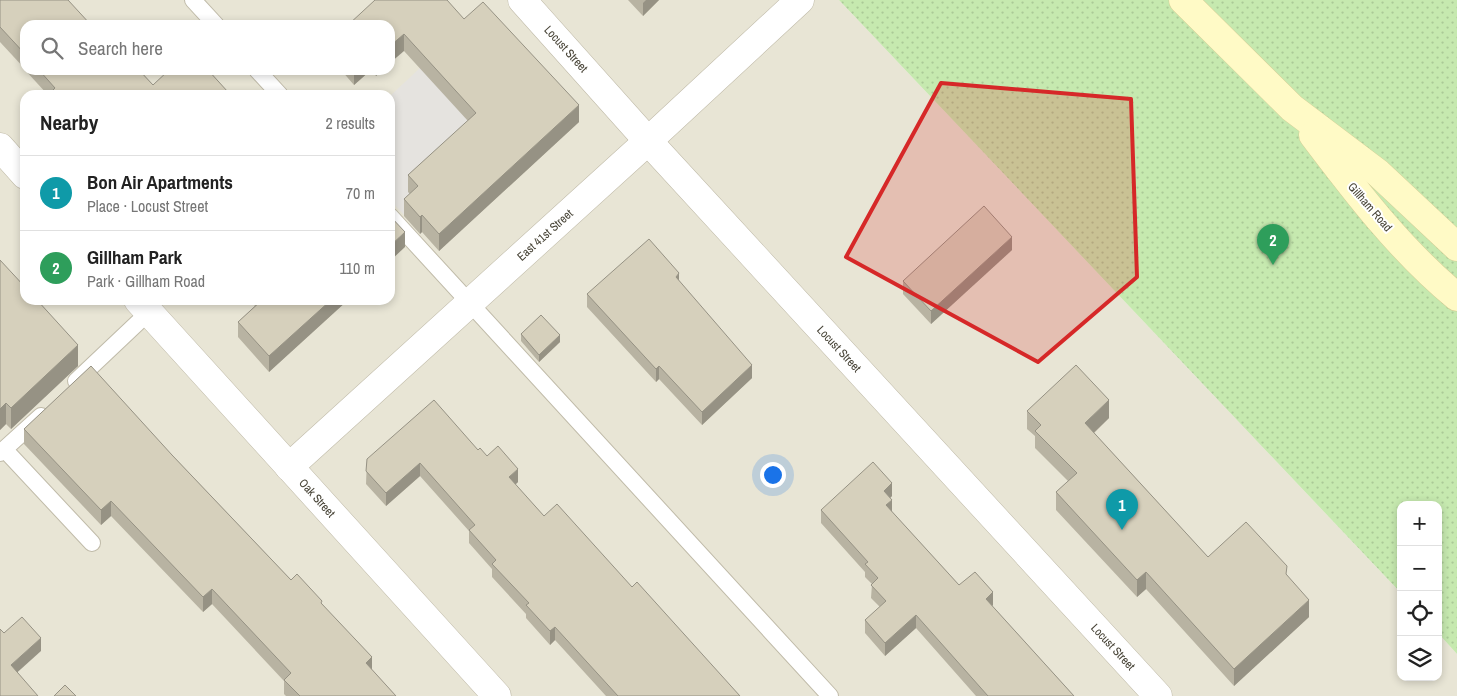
<!DOCTYPE html>
<html lang="en">
<head>
<meta charset="utf-8">
<style>
	:root { --surface:#fff; --page:#f2f2f2; --text:#222; --muted:#767676; --line:#e0e0e0; --accent:#b45309 }
	body { margin:0; font-family:"Archivo Narrow",sans-serif; background:var(--page); color:var(--text) }
	.controls { position:absolute; right:15px; bottom:15px; display:grid; overflow:hidden; border-radius:10px; box-shadow:0 2px 8px #0003 }
	.controls button { width:45px; height:45px; display:grid; place-items:center; padding:0; border:0; border-bottom:1px solid var(--line); background:var(--surface); color:var(--text); font:25px sans-serif }
	.you { position:absolute; left:772px; top:474px; width:18px; height:18px; margin:-12px; border:4px solid #fff; border-radius:50%; background:#1a73e8; box-shadow:0 0 0 8px #1a73e833 }
	.badge { display:grid; place-items:center; width:32px; height:32px; border-radius:50%; background:var(--accent); color:#fff; font-size:16px; font-weight:700 }
	.pin { position:absolute; translate:-50% -41px; filter:drop-shadow(0 1px 2px #0008) }
	.pin::after { content:''; position:absolute; top:26px; width:18px; height:15px; background:inherit; clip-path:polygon(0 0,100% 0,50% 100%) }
	.list { margin:0; padding:0; list-style:none }
	h2 { display:flex; justify-content:space-between; align-items:center; height:65px; margin:0; padding:0 20px; font-size:21px }
	h2 small { font-size:16px; font-weight:400; color:var(--muted) }
	.list li { display:grid; grid-template-columns:32px 1fr auto; gap:15px; align-items:center; box-sizing:border-box; height:75px; padding:0 20px; border-top:1px solid var(--line) }
	.list b { display:block; font-size:19px; white-space:nowrap }
	.list p { margin:0; font-size:16px; white-space:nowrap; color:var(--muted) }
	.list em { font-size:16px; font-style:normal; color:var(--muted) }
	.icon { flex:none; width:28px; height:28px; fill:none; stroke:currentColor; stroke-width:2; stroke-linecap:round; stroke-linejoin:round }
	.map { position:relative; flex:none; width:1457px; height:696px; overflow:hidden }
	.search { position:absolute; background:var(--surface); box-shadow:0 2px 8px #0003; left:20px; top:20px; width:375px; height:55px; display:flex; align-items:center; gap:12px; box-sizing:border-box; padding:0 18px; border-radius:15px; color:var(--muted); font-size:19px }
	.panel { position:absolute; background:var(--surface); box-shadow:0 2px 8px #0003; left:20px; top:90px; width:375px; height:215px; border-radius:15px }
	.map>svg:first-child { display:block }
	.residential { fill:#e8e5d5; fill-rule:evenodd }
	.grass { fill:url(#grass-dots) }
	.parking { fill:#e5e3df }
	.lines { fill:none; stroke-linecap:round; stroke-linejoin:round }
	.lane-casing { stroke:#c0bba9; stroke-width:18 }
	.street-casing { stroke:#c0bba9; stroke-width:29 }
	.secondary-casing { stroke:#d5ce96; stroke-width:29 }
	.lane { stroke:#fff; stroke-width:16 }
	.street { stroke:#fff; stroke-width:28 }
	.secondary { stroke:#fffac6; stroke-width:28 }
	.wall { fill:#b8b3a2 }
	.shaded-wall { fill:#969284 }
	.building { fill:#d6d0bc; stroke:#969284 }
	.marked { fill:#d62828; fill-opacity:0.2; stroke:#d62828; stroke-width:4; stroke-linejoin:round }
	.labels { text-anchor:middle; dominant-baseline:central; stroke-width:4; stroke-linejoin:round; paint-order:stroke }
	.street-label { font-size:12px; fill:#474336; stroke:#fff }
</style>
</head>
<body>
<div class="map">
<svg width="1457" height="696" viewBox="0 0 1457 696">
	<defs>
		<pattern id="grass-dots" width="8" height="8" patternUnits="userSpaceOnUse" patternTransform="scale(1.25)"><rect width="8" height="8" fill="#c6e9af"/><path d="M2 2h.1M6 6h.1" fill="none" stroke="#abc997" stroke-width="1.8" stroke-linecap="round"/></pattern>
	</defs>
	<rect width="100%" height="100%" fill="#f4f2e7"/>
	<!-- residential -->
	<path class="residential" d="M0,0H839L1401,593V677H1438V633L1457,654V696H0ZM25,25H390V70H25ZM25,95H390V300H25Z"/>
	<!-- grass -->
	<polygon class="grass" points="839,0 1457,0 1457,654 1438,633 1438,505 1401,505 1401,593"/>
	<!-- parking -->
	<polygon class="parking" points="527,55 409,191 418,203 405,216 390,200 390,96 420,68"/>
	<g class="lines">
		<defs>
			<g id="lane">
				<polyline points="193,0 216,25"/>
				<polyline points="257,70 280,95"/>
				<polyline points="390,216 830,696"/>
				<polyline points="76,381 149,312"/>
				<polyline points="5,450 92,543"/>
				<polyline points="0,453 41,416"/>
			</g>
			<g id="street">
				<polyline points="522,0 648,141 1158,696"/>
				<polyline points="0,147 25,175"/>
				<polyline points="138,300 497,696"/>
				<polyline points="289,467 648,141 800,0"/>
			</g>
			<g id="secondary">
				<polyline points="1183,0 1292,108 1378,173 1457,247"/>
				<path d="M1313,135C1356,192 1401,251 1457,297"/>
			</g>
		</defs>
		<!-- lane casing -->
		<use href="#lane" class="lane-casing"/>
		<!-- street casing -->
		<use href="#street" class="street-casing"/>
		<!-- secondary casing -->
		<use href="#secondary" class="secondary-casing"/>
		<!-- lane -->
		<use href="#lane" class="lane"/>
		<!-- street -->
		<use href="#street" class="street"/>
		<!-- secondary -->
		<use href="#secondary" class="secondary"/>
	</g>
	<!-- wall -->
	<g class="wall">
		<polygon points="0,0 25,25 25,69 0,42"/>
		<polygon points="628,0 659,0 643,16"/>
		<polygon points="464,19 579,122 439,251 422,232 420,234 404,216 404,199 410,194 408,192 408,175 468,121 404,51 390,25"/>
		<polygon points="25,70 139,70 153,85 228,95 48,95"/>
		<polygon points="341,70 382,70 376,76 371,70 354,85"/>
		<polygon points="1012,250 931,324 903,294 903,281"/>
		<polygon points="0,260 78,366 11,429 6,424 0,430"/>
		<polygon points="679,281 752,378 702,425 659,379 656,382 587,307 587,294"/>
		<polygon points="250,300 348,300 269,372 238,337 238,322 255,306"/>
		<polygon points="521,334 560,342 539,362 521,341"/>
		<polygon points="1027,411 1109,418 1094,433 1208,557 1287,575 1309,617 1234,686 1146,589 1137,597 1056,510 1056,492 1068,481 1035,448 1035,436 1027,429"/>
		<polygon points="24,429 172,455 291,580 322,605 372,670 396,696 286,696 284,694 284,681 212,604 203,612 111,516 101,525 24,444"/>
		<polygon points="478,450 518,482 515,485 544,516 632,587 740,696 606,696 555,640 550,645 526,618 526,614 492,577 492,569 469,543 469,531 420,476 386,506 366,484 367,459"/>
		<polygon points="892,496 890,498 892,512 959,585 993,605 992,606 1074,696 976,696 916,628 885,656 865,633 865,620 880,607 871,598 872,584 865,577 865,572 821,523 821,510"/>
	</g>
	<!-- shaded-wall -->
	<g class="shaded-wall">
		<polygon points="646,0 659,0 643,16 643,3"/>
		<polygon points="404,34 404,51 390,63 390,46"/>
		<polygon points="354,70 371,70 354,85"/>
		<polygon points="376,70 382,70 376,76"/>
		<polygon points="579,105 579,122 439,251 439,234"/>
		<polygon points="422,215 422,232 420,234 420,217"/>
		<polygon points="405,232 405,247 390,261 390,246"/>
		<polygon points="1012,237 1012,250 931,324 931,311"/>
		<polygon points="679,273 679,286 676,277"/>
		<polygon points="331,300 348,300 269,372 269,356"/>
		<polygon points="560,335 560,342 539,362 539,355"/>
		<polygon points="78,345 78,366 11,429 11,408"/>
		<polygon points="752,365 752,378 702,425 702,412"/>
		<polygon points="659,366 659,379 656,382 656,369"/>
		<polygon points="1109,400 1109,418 1085,441 1085,423"/>
		<polygon points="6,403 6,424 0,430 0,409"/>
		<polygon points="420,463 420,476 386,506 386,493"/>
		<polygon points="518,469 518,482 509,490 509,477"/>
		<polygon points="892,483 892,496 884,504 884,491"/>
		<polygon points="892,500 892,513 886,505"/>
		<polygon points="111,501 111,516 101,525 101,510"/>
		<polygon points="1146,572 1146,589 1137,597 1137,580"/>
		<polygon points="212,589 212,604 203,612 203,597"/>
		<polygon points="993,592 993,605 986,612 986,599"/>
		<polygon points="1309,600 1309,617 1234,686 1234,669"/>
		<polygon points="916,615 916,628 885,656 885,643"/>
		<polygon points="555,627 555,640 550,645 550,631"/>
		<polygon points="41,638 41,651 11,678 11,665"/>
		<polygon points="372,657 372,672 366,663"/>
	</g>
	<!-- building -->
	<g class="building">
		<polygon points="0,0 68,0 91,25 25,25 25,54 0,27"/>
		<polygon points="375,0 447,0 464,19 483,2 579,105 439,234 422,215 420,217 404,199 418,186 408,175 476,113 404,34 390,46 390,25 348,25"/>
		<polygon points="39,70 139,70 153,85 169,70 208,70 228,92 225,95 58,95 53,90 55,88"/>
		<polygon points="984,206 1012,237 931,311 903,281"/>
		<polygon points="390,216 405,232 390,246"/>
		<polygon points="649,239 679,273 676,277 752,365 702,412 659,366 656,369 587,294"/>
		<polygon points="0,260 25,287 25,300 37,300 78,345 11,408 6,403 0,409"/>
		<polygon points="262,300 331,300 269,356 238,322"/>
		<polygon points="541,315 560,335 539,355 521,334"/>
		<polygon points="1076,365 1109,400 1085,423 1208,557 1246,522 1287,566 1286,574 1309,600 1234,669 1146,572 1137,580 1056,492 1077,473 1035,431 1041,425 1027,411"/>
		<polygon points="91,366 172,455 291,580 297,574 322,601 321,603 372,657 366,663 396,696 300,696 284,680 291,673 212,589 203,597 111,501 101,510 24,429"/>
		<polygon points="434,400 478,450 480,448 487,456 498,446 518,469 509,477 544,516 557,504 632,587 637,582 740,696 618,696 555,627 550,631 526,605 529,603 492,564 496,560 469,530 475,525 420,463 386,493 366,471 367,459"/>
		<polygon points="873,462 892,483 884,491 892,500 886,505 959,585 975,572 993,592 986,599 1074,696 988,696 916,615 885,643 865,620 886,601 871,585 878,578 865,564 868,562 821,510"/>
		<polygon points="22,617 41,638 11,665 38,696 0,696 0,629 4,633"/>
		<polygon points="65,685 76,696 54,696"/>
	</g>
	<!-- marked area -->
	<path class="marked" d="M941,83L1131,99L1137,277L1038,362L846,257Z"/>
	<g class="labels">
		<!-- street labels -->
		<g class="street-label">
			<text transform="translate(566 49) rotate(48)">Locust Street</text>
			<text transform="translate(1370 207) rotate(49)">Gillham Road</text>
			<text transform="translate(545 235) rotate(-42)">East 41st Street</text>
			<text transform="translate(839 349) rotate(47)">Locust Street</text>
			<text transform="translate(317 498) rotate(48)">Oak Street</text>
			<text transform="translate(1113 647) rotate(47)">Locust Street</text>
		</g>
	</g>
</svg>
<div class="controls">
<button>+</button>
<button>−</button>
<button><svg class="icon" aria-label="locate" viewBox="0 0 24 24"><circle cx="12" cy="12" r="6"/><path d="M12 2v4M12 18v4M2 12h4M18 12h4"/></svg></button>
<button><svg class="icon" aria-label="layers" viewBox="0 0 24 24"><path d="M12 4l9 5-9 5-9-5zM3 14l9 5 9-5"/></svg></button>
</div>
<div class="you"></div>
<div class="pin badge" style="left:1122px;top:530px;background:#0f9aa8">1</div>
<div class="pin badge" style="left:1273px;top:265px;background:#2e9e5b">2</div>
<div class="search"><svg class="icon" aria-label="search" viewBox="0 0 24 24"><circle cx="10" cy="10" r="6"/><path d="M15 15l6 6"/></svg>Search here</div>
<section class="panel">
<h2>Nearby<small>2 results</small></h2>
<ul class="list">
<li><span class="badge" style="background:#0f9aa8">1</span><div><b>Bon Air Apartments</b><p>Place · Locust Street</p></div><em>70 m</em></li>
<li><span class="badge" style="background:#2e9e5b">2</span><div><b>Gillham Park</b><p>Park · Gillham Road</p></div><em>110 m</em></li>
</ul>
</section>
</div>
</body>
</html>
